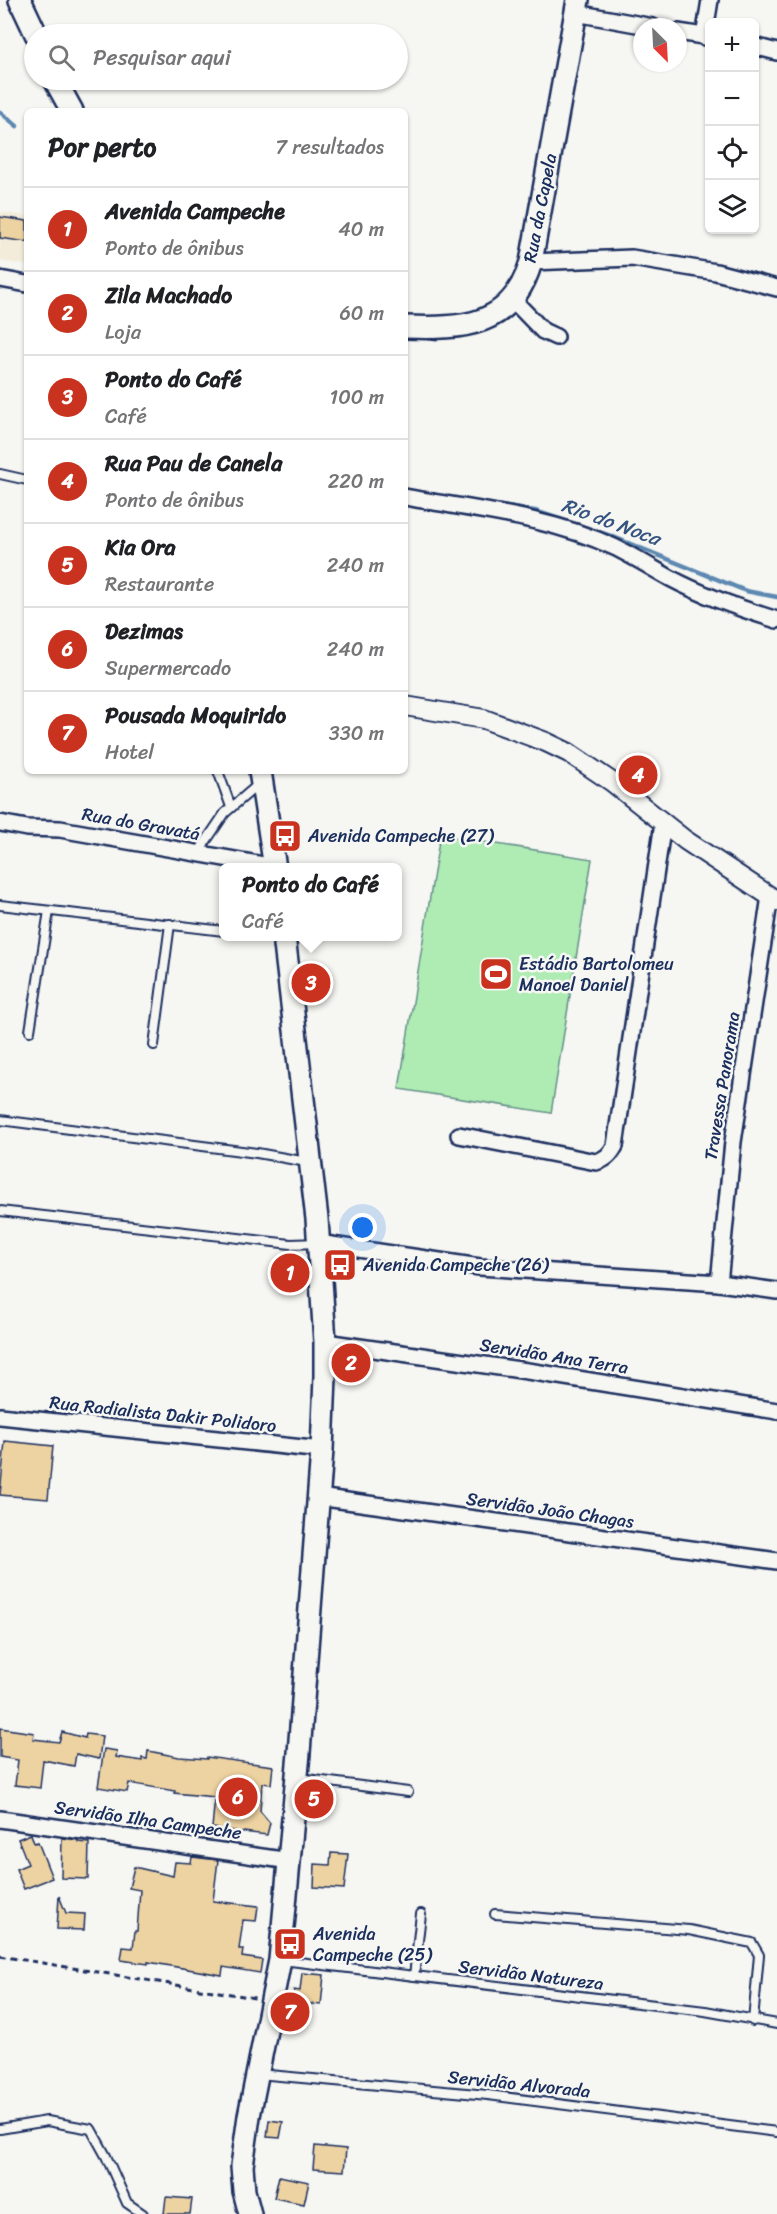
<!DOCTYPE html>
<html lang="pt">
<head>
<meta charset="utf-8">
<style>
	:root { --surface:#fff; --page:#f2f2f2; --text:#202124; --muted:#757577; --line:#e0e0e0; --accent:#c8321e }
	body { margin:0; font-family:Sriracha,sans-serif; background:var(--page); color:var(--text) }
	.controls { position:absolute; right:18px; top:18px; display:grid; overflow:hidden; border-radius:9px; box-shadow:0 2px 4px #0004 }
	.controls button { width:54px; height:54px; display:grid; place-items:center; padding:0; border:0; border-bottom:2px solid var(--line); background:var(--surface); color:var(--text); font:30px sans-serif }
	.compass { position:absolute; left:633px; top:18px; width:54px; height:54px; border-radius:50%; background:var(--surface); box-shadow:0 2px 4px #0004; rotate:156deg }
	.you { position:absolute; left:363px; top:1228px; width:21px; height:21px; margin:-15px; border:4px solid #fff; border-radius:50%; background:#1a73e8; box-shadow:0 0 0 9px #1a73e833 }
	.badge { display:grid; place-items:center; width:39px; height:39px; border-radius:50%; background:var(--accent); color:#fff; font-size:20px; font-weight:700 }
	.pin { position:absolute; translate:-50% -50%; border:3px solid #fff; box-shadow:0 2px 6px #0006 }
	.popup { position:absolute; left:219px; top:863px; width:183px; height:78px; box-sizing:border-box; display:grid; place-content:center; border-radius:9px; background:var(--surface); filter:drop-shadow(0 2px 4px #0005); font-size:20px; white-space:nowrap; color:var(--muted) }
	.popup b { font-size:22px; color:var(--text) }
	.popup::after { content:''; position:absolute; left:50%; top:100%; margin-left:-12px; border:12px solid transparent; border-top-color:var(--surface) }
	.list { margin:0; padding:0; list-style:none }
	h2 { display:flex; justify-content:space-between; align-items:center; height:78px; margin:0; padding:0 24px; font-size:26px }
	h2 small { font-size:20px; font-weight:400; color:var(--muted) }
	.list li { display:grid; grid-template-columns:39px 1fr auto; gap:18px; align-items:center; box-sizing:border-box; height:84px; padding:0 24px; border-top:2px solid var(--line) }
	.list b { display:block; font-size:22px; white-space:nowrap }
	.list p { margin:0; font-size:20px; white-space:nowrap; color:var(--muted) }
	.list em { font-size:20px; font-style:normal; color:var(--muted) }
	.icon { flex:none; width:33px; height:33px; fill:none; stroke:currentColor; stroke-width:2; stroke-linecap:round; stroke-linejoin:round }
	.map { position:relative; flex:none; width:777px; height:2214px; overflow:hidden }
	.search { position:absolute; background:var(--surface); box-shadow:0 2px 4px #0004; left:24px; top:24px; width:384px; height:66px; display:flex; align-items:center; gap:15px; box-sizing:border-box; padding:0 21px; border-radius:33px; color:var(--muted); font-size:22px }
	.panel { position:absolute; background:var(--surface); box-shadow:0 2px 4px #0004; left:24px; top:108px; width:384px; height:666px; border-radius:9px }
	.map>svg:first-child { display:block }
	.built { fill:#f4ecda }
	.green { fill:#aeecb3; stroke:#648e88; stroke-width:1.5 }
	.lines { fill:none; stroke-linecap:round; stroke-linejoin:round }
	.stream { stroke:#5d88b1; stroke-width:4.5 }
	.building { fill:#eed3a2; stroke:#1b2f5e; stroke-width:1.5 }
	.service-casing { stroke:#1b2f5e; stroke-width:12 }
	.minor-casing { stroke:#1b2f5e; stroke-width:20 }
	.tertiary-casing { stroke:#1b2f5e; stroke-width:22 }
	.secondary-casing { stroke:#1b2f5e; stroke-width:26 }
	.path { stroke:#1b2f5e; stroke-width:3; stroke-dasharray:6 4.5; stroke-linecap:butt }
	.service { stroke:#f6f6f2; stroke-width:8 }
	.minor { stroke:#f6f6f2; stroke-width:15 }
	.tertiary { stroke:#f6f6f2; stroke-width:18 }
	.secondary { stroke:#f6f6f2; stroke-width:21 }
	.labels { text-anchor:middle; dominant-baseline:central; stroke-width:5; stroke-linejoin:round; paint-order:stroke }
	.street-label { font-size:18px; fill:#1b2f5e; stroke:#f6f6f2 }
	.poi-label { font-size:18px; fill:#1b2f5e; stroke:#f6f6f2; text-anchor:start }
	.water-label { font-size:20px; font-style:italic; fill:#365480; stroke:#f6f6f2 }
</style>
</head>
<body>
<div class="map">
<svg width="777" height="2214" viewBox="0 0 777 2214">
	<rect width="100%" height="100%" fill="#f6f6f2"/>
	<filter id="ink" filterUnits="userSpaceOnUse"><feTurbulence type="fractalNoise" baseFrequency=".0167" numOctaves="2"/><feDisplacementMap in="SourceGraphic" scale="12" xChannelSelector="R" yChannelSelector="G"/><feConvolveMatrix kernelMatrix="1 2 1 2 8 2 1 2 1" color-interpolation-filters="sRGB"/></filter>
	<g filter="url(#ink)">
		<!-- built -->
		<polygon class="built" points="0,212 27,216 27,265 0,261"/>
		<!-- green -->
		<polygon class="green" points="440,835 592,859 551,1113 399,1089"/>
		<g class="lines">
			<!-- stream -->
			<g class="stream">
				<polyline points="0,112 17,126"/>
				<polyline points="501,506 535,511 611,536 746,591 777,597"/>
			</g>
		</g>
		<!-- building -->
		<g class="building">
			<polygon points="0,217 27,221 27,242 0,238"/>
			<polygon points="5,1441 53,1446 48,1499 0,1495"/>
			<polygon points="0,1728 34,1733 33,1739 59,1742 62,1732 85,1738 86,1734 102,1736 99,1759 76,1754 74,1766 43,1760 40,1788 15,1785 18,1760 0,1757"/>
			<polygon points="104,1749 117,1751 116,1757 142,1761 142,1758 147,1759 148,1751 179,1757 207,1759 207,1757 273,1766 271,1784 262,1783 260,1811 270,1823 267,1835 212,1828 215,1797 174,1793 175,1791 129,1783 127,1792 98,1787"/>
			<polygon points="31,1834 34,1843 38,1842 52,1878 24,1889 16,1869 28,1864 18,1839"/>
			<polygon points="62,1838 78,1840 78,1842 89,1843 88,1879 61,1878"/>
			<polygon points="331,1853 348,1854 344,1889 314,1887 315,1864 330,1865"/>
			<polygon points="192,1857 218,1860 213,1901 258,1906 256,1921 243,1920 239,1949 243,1949 242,1957 262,1960 260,1973 223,1967 222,1975 148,1962 148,1964 121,1960 123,1947 133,1948 135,1931 137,1931 140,1890 129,1888 134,1867 173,1876 175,1862 191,1863"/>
			<polygon points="59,1896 66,1913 85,1914 84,1930 57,1929"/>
			<polygon points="302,1973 324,1975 321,2005 292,2002 294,1990 300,1991"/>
			<polygon points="269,2120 283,2122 280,2138 267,2137"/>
			<polygon points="315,2146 346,2149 344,2171 313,2169"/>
			<polygon points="279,2176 309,2182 304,2204 274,2198"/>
			<polygon points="166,2197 192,2199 190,2214 164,2214"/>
		</g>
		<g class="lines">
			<defs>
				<g id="service">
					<polyline points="0,474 27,480"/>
					<polyline points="218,771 231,807"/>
					<polyline points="198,853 225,813 260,783"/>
					<polyline points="0,905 224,931"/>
					<polyline points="30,1031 49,911"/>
					<polyline points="154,1045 170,924"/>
					<polyline points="0,1120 257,1153 307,1162"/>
					<polyline points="0,1211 291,1244 318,1243"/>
					<polyline points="299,1778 408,1792"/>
					<polyline points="495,1914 689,1930 752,1943 759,1955 753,2021"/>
					<polyline points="282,1960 705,2011 777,2024"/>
					<polyline points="414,1976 421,1914"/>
					<polyline points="258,2074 488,2095 777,2132"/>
					<polyline points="0,2129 47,2121 91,2129 106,2156 127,2203 143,2214"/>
				</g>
				<g id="minor">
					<polyline points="576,13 653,27"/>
					<polyline points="678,32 710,37"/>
					<polyline points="704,37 710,0"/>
					<polyline points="754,46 777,52"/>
					<polyline points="531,262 632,258 716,272 777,288"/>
					<polyline points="0,279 27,284"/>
					<polyline points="513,300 543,331 556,337"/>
					<path d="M405,497C475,510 549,517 614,547C633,556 652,568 670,578C704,596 741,609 777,620"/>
					<polyline points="0,823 27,828 60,829 275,867"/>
					<path d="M459,1135L596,1162C606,1159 610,1155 615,1146L663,823"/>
					<polyline points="318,1243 480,1267 719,1283 777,1291"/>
					<polyline points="719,1283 733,1142 770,896"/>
					<polyline points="325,1342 534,1372 777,1411"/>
					<polyline points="0,1416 322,1450"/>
					<polyline points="318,1497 777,1561"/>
					<polyline points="0,1819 290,1861"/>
				</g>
				<polyline id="tertiary" points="405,706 484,719 546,742 569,753 612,782 685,840 777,901"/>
				<g id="secondary">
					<polyline points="20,0 36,34"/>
					<polyline points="55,80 72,111"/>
					<path d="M405,327C464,329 512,327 531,262L578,0"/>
					<polyline points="260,771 275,868"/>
					<polyline points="250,2214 244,2191 242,2166 249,2116 280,1960 299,1753 322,1450 325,1377 325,1342 317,1219 284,936"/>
				</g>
			</defs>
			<!-- service casing -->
			<use href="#service" class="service-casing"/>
			<!-- minor casing -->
			<use href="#minor" class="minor-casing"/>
			<!-- tertiary casing -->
			<use href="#tertiary" class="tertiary-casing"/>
			<!-- secondary casing -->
			<use href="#secondary" class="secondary-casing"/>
			<!-- path -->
			<polyline class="path" points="0,1956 255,1998"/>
			<!-- service -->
			<use href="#service" class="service"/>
			<!-- minor -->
			<use href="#minor" class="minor"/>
			<!-- tertiary -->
			<use href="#tertiary" class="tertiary"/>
			<!-- secondary -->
			<use href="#secondary" class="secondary"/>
		</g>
	</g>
	<!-- icons -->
	<defs>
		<symbol id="bus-square" viewBox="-11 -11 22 22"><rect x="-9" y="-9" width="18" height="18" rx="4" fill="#c8321e" stroke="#f6f6f2"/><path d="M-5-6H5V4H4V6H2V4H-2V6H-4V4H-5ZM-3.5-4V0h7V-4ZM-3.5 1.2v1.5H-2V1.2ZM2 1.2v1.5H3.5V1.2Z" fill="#fff"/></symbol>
		<symbol id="stadium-square" viewBox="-11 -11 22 22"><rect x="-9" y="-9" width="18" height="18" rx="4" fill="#c8321e" stroke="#f6f6f2"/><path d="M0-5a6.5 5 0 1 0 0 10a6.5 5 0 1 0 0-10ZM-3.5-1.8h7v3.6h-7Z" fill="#fff"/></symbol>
	</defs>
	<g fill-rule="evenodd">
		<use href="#bus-square" x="266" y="817" width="38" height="38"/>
		<use href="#stadium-square" x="477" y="955" width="38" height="38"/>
		<use href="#bus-square" x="321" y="1246" width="38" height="38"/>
		<use href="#bus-square" x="271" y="1925" width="38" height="38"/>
	</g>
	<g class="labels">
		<!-- street labels -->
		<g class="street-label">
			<text transform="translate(540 208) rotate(-79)">Rua da Capela</text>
			<text transform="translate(141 824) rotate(10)">Rua do Gravatá</text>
			<text transform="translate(722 1086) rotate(-81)">Travessa Panorama</text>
			<text transform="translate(554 1356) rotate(9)">Servidão Ana Terra</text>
			<text transform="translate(163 1414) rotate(6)">Rua Radialista Dakir Polidoro</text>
			<text transform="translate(550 1510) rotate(8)">Servidão João Chagas</text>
			<text transform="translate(148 1820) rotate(8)">Servidão Ilha Campeche</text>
			<text transform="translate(531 1975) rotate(7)">Servidão Natureza</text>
			<text transform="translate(519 2084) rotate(6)">Servidão Alvorada</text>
		</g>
		<!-- poi labels -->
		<g class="poi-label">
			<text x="308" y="836">Avenida Campeche (27)</text>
			<text x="519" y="964">Estádio Bartolomeu<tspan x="519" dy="21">Manoel Daniel</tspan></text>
			<text x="363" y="1265">Avenida Campeche (26)</text>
			<text x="313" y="1934">Avenida<tspan x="313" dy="21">Campeche (25)</tspan></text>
		</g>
		<!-- water labels -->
		<g class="water-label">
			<text transform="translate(611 522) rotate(20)">Rio do Noca</text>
		</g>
	</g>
</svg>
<div class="controls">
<button>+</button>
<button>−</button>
<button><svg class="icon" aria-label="locate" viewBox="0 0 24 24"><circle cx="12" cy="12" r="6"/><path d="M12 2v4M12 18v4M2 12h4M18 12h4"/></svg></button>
<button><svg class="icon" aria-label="layers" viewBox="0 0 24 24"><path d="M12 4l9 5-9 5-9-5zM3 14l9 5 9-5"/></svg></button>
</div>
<svg class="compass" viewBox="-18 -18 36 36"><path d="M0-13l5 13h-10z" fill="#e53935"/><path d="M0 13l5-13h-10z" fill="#757577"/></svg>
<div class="you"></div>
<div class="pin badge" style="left:290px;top:1273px">1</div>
<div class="pin badge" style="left:351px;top:1363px">2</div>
<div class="pin badge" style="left:311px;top:983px">3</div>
<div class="popup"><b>Ponto do Café</b>Café</div>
<div class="pin badge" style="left:638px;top:775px">4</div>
<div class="pin badge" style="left:314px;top:1799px">5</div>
<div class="pin badge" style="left:238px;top:1797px">6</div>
<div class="pin badge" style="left:290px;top:2012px">7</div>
<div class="search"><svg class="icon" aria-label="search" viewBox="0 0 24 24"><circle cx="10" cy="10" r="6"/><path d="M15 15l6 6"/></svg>Pesquisar aqui</div>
<section class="panel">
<h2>Por perto<small>7 resultados</small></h2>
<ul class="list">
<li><span class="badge">1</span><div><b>Avenida Campeche</b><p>Ponto de ônibus</p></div><em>40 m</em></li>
<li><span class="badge">2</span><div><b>Zila Machado</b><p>Loja</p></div><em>60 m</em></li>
<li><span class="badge">3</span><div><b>Ponto do Café</b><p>Café</p></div><em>100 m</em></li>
<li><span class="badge">4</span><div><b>Rua Pau de Canela</b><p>Ponto de ônibus</p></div><em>220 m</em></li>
<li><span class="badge">5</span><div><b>Kia Ora</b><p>Restaurante</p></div><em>240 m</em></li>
<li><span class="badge">6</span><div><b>Dezimas</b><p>Supermercado</p></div><em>240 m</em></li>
<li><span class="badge">7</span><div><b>Pousada Moquirido</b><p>Hotel</p></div><em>330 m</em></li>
</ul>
</section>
</div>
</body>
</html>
